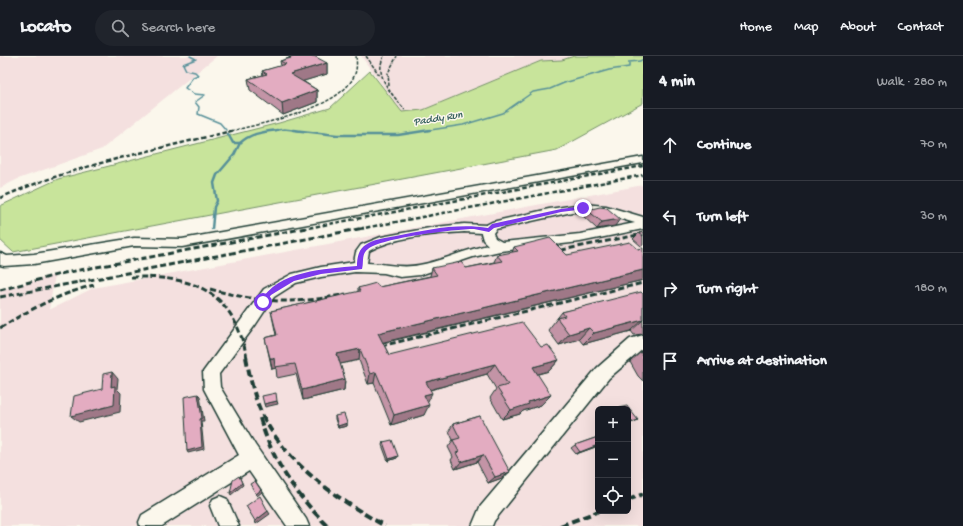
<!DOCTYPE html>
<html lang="en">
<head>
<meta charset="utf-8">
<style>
	:root { --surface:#171b24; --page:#20242c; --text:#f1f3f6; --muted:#9ea1a6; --line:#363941 }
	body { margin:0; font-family:"Gochi Hand",sans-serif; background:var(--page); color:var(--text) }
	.controls { position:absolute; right:12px; bottom:12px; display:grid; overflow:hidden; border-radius:6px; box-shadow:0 4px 16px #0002 }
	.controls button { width:36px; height:36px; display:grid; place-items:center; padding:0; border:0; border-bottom:1px solid var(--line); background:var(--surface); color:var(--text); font:20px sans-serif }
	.stop { position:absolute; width:12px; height:12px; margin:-9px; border:3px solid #7c3aed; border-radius:50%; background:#fff }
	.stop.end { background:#7c3aed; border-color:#fff; box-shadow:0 1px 4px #0008 }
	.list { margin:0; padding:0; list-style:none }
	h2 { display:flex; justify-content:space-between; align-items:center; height:52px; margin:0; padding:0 16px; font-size:17px }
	h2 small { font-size:13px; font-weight:400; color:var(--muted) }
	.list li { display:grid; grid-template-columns:26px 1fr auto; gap:12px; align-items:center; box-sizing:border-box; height:72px; padding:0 16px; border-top:1px solid var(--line) }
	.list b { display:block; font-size:15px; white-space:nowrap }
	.list em { font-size:13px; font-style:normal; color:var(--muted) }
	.icon { flex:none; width:22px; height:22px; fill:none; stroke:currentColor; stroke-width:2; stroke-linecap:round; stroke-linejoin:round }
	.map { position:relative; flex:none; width:643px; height:470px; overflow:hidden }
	header { display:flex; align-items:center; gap:24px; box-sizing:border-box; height:56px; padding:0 20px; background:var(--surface); border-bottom:1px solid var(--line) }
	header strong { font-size:19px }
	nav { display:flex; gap:22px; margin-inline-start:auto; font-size:14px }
	.search { width:280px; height:36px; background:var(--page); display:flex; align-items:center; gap:10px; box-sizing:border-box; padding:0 14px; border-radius:22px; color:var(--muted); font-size:15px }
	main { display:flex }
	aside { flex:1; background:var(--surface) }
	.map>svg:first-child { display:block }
	.built { fill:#f4e0df; fill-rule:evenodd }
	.green { fill:#c8e49b; stroke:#749068 }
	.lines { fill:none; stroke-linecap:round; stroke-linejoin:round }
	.stream-far1 { stroke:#579099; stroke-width:1.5 }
	.stream { stroke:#579099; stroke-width:2.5 }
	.minor-casing { stroke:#1f3d34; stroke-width:3 }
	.minor { fill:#fbf7ec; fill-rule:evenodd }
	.rail-far3 { stroke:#1f3d34; stroke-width:1.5; stroke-dasharray:3.5 1.5; stroke-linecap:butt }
	.rail-far2 { stroke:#1f3d34; stroke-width:2.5; stroke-dasharray:4.5 2.5; stroke-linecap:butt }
	.rail-far1 { stroke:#1f3d34; stroke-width:3; stroke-dasharray:6 3; stroke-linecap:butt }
	.rail { stroke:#1f3d34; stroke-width:4; stroke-dasharray:8 4; stroke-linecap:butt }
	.wall { fill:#c394a6; stroke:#1f3d34 }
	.shaded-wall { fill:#9f7887; stroke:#1f3d34 }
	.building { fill:#e3acc1; stroke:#1f3d34 }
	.route { fill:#7c3aed }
	.labels { text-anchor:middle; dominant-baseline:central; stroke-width:3; stroke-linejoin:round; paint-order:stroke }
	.far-water-label { font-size:11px; font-style:italic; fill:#36605e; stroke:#fbf7ec }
</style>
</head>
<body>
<header>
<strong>Locato</strong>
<div class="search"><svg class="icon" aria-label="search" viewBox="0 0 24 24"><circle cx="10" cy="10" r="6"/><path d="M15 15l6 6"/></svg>Search here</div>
<nav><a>Home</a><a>Map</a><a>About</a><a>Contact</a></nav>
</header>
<main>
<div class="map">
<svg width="643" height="470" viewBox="0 0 643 470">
	<rect width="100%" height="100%" fill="#fbf7ec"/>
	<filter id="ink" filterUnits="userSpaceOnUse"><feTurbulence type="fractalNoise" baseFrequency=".025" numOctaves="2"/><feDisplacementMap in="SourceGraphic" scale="8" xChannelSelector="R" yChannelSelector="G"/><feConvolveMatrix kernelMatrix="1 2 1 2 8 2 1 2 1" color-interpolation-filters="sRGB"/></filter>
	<g filter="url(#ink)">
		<!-- built -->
		<g class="built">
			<polygon points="0,0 217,0 102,93 18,123 0,132"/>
			<polygon points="361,0 574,0 562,4 541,5 423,54 402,56"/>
			<path d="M643,129V470H0V234L55,219L49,254L93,232ZM598,353H628V455H598Z"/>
		</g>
		<!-- green -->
		<polygon class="green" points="574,0 643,0 643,47 557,94 13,196 0,184 0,150 58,123 279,67 330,52 370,15 402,56 423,54 541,5 562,4"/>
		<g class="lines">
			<!-- stream-far1 -->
			<g class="stream-far1">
				<polyline points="190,0 196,3 183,8 186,14 195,16 198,19 193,21 185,32 194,38 205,39 195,46 199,51 198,58 220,67 226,74"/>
				<polyline points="271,75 284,73 302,75"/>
				<polyline points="424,75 463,69 503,57 533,36 550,33 564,27 609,14 629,11 629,6 640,5 643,3"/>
			</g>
			<!-- stream -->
			<g class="stream">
				<polyline points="293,74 337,79 398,79 430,74"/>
				<path d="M228,78L233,87H240C251,77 263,76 277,74"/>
				<polyline points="212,173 214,151 217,145 214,127 217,119 234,99 240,87"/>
			</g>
			<defs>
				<g id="minor">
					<polygon points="643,101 643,107 182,191 134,190 34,208 4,210 0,209 0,197 7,200 34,198 134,182 182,183"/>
					<path d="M583,148L606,150L643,161V173L580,186L500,195L473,201L420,219L400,221L384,217L355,216L321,221L296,227L274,241L256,268L219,318L220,331L255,389L306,463L309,470H287L249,415L162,470H140L139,466L142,459L239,399L204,333L203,316L264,233L292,218L321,211L354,206L356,196L361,189L381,181L435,171L464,168L486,169L492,166L549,153ZM572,156H598L635,167L580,178L502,186L495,182L493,177L496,173ZM464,176L481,177L483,184L488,189C464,194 442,205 419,209C401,213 384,207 367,207L369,195C397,180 433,178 464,176Z"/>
					<polygon points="643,279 643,293 609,322 494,465 492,470 472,470 480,451 597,312 630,283"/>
					<polygon points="220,440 227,443 239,470 218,470 210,450 213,443"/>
				</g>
			</defs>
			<!-- minor casing -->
			<use href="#minor" class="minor-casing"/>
			<!-- minor -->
			<use href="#minor" class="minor"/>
			<!-- rail-far3 -->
			<g class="rail-far3">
				<polyline points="366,0 380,20"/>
				<path d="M384,0C373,20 393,39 405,54"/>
				<polyline points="389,30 388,17 397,0"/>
				<path d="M231,75C264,67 333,54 352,24C357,16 357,9 356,0"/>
			</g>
			<!-- rail-far2 -->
			<g class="rail-far2">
				<path d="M0,142C74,109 156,94 235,74"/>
				<polyline points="302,173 643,110"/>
				<polyline points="359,173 643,119"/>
			</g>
			<!-- rail-far1 -->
			<g class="rail-far1">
				<polyline points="552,196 643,178"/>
				<path d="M131,221C195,220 233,234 247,302"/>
				<path d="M210,233C261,247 294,249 346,238"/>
				<polyline points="0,234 64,217 307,172"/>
				<polyline points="0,241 364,172"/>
				<path d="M0,272C30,253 60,238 94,229"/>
				<polyline points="381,290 643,227"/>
			</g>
			<!-- rail -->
			<g class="rail">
				<path d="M246,301C250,321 254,343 264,362C289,410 339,444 385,470"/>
				<path d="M260,362C272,405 296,439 328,470"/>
				<polyline points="628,444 643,438"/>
				<polyline points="560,470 599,455"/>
			</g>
		</g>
		<!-- wall -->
		<g class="wall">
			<polygon points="289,1 327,7 327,18 303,25 317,34 317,46 283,59 250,34 248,23 263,19 262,15 281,10 280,5 289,2"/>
			<polygon points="587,154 615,170 597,173 583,160"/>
			<polygon points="643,176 643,189 641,190 633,183 639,177"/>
			<polygon points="514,191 567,199 643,224 383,287 389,299 541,291 559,304 549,315 537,318 541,349 523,355 520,358 502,363 490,342 496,333 487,318 430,334 424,359 391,369 374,327 368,328 359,304 340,308 345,323 344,334 303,344 296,318 277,322 276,312 272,313 265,282 276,279 271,255 358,236 358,232 379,231 430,220 432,212 466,212 494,206 497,199 512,197"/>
			<polygon points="643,238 643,278 634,279 631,275 583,288 579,283 559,289 548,274 562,256"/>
			<polygon points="643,294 643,325 638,320 630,306"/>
			<polygon points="335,360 347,367 347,370 338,372 335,363"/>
			<polygon points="480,360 502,422 488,427 477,406 455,413 451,404 453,401 448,391 453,384 449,375 453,368"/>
			<polygon points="598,381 598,390 576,398 571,392 575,389"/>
			<polygon points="383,386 397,402 388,405 382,389"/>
		</g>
		<!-- shaded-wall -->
		<g class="shaded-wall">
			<polygon points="327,7 327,18 291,29 290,18"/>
			<polygon points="317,34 317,46 283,59 282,47"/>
			<polygon points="620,163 615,170 597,173 602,166"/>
			<polygon points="643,214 643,224 376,288 378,277"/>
			<polygon points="643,264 631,275 583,288 594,277"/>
			<polygon points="589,272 579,283 559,289 569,278"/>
			<polygon points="360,293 359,304 336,309 337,298"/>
			<polygon points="270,302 274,302 276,312 272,313"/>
			<polygon points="559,304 549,315 524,322 533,311"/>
			<polygon points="495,308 487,318 422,336 426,326"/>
			<polygon points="112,316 118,323 117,333 121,337 120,356 79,366 71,360 111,331"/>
			<polygon points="376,316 374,327 368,328 370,318"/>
			<polygon points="345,323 344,334 303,344 302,334"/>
			<polygon points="432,337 427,347 424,339"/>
			<polygon points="198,338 200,340 204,365 201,365 204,393 188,397 187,395"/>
			<polygon points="551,339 541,349 523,355 520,358 502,363 511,354 528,346"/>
			<polygon points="277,345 278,348 265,351 264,348"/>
			<polygon points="429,349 424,359 391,369 394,359"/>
			<polygon points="638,364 634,366 628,368 628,367 629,367"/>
			<polygon points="347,367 347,370 338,372 338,370"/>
			<polygon points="598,389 598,390 576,398 580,396"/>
			<polygon points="483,399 477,406 455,413 461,406"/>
			<polygon points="398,400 397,402 388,405 389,403"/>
			<polygon points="510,416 502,422 488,427 495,421"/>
			<polygon points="239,420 243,429 231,439 230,437"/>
			<polygon points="261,434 262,436 257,440 256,438"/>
			<polygon points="268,455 270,458 256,468 255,465"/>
		</g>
		<!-- building -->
		<g class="building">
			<polygon points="292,0 314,0 327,7 290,18 317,34 282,47 248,23 267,18 262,15 286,8 280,5 291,2 289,1"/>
			<polygon points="600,151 607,152 620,163 602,166 587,154"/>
			<polygon points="643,176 643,180 639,177"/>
			<polygon points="550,182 567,199 630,186 638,193 643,192 643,214 378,277 389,299 522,266 541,291 548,289 559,304 533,311 551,339 528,346 529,348 511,354 497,332 508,329 495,308 426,326 432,337 424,339 429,349 394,359 376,316 370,318 360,293 337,298 345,323 302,334 295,308 275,311 274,302 270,302 265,282 277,279 271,255 360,235 358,232 376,227 379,231 437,219 432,212 461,206 466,212 502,205 497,199 518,195 514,191"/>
			<polygon points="641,236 643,238 643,264 594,277 589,272 569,278 557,262 565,260 562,256"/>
			<polygon points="643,295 643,301 641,297"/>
			<polygon points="112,316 111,331 115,330 114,349 71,360 74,340 102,333 103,318"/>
			<polygon points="276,337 277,345 264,348 262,340"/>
			<polygon points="198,338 202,362 200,363 202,391 187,395 184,341"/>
			<polygon points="627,350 638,364 629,367 628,365 628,353 618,353 618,352"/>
			<polygon points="344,358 347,367 338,370 335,360"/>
			<polygon points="480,360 510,416 495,421 483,399 461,406 456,397 459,396 453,384 460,382 453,368"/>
			<polygon points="598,381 598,389 580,396 575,389"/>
			<polygon points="392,384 398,400 389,403 383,386"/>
			<polygon points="239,420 242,427 230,437 233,424"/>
			<polygon points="255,425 261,434 256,438 250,428"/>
			<polygon points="260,440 268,455 255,465 246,450"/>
		</g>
	</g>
	<!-- route -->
	<path class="route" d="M583,150L586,152L585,153L561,156L494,172L489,176C484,175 479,174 474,173C455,173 381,182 368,193C361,198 364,207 362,213L321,218L294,225L271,239L265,247L263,248L260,246C278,214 325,213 357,210C357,203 358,195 364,190C373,183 385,182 396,180C426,174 458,167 488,172L492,168L561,153Z"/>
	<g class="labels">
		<!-- far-water labels -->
		<g class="far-water-label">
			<text transform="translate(438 63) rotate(-9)">Paddy Run</text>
		</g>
	</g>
</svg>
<div class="controls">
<button>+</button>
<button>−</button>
<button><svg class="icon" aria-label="locate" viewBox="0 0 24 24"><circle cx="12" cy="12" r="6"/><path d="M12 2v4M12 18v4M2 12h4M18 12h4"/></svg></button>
</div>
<div class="stop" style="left:263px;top:246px"></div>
<div class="stop end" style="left:583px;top:152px"></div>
</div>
<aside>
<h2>4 min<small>Walk · 280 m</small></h2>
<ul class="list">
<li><svg class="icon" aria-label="ahead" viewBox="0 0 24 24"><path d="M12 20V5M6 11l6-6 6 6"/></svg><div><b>Continue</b></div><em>70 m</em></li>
<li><svg class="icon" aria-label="left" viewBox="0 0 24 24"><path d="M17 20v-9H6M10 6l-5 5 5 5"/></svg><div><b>Turn left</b></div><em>30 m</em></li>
<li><svg class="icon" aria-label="right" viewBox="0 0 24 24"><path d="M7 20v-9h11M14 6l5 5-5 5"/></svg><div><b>Turn right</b></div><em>180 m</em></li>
<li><svg class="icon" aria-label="arrive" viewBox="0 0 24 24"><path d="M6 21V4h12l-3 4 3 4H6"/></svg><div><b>Arrive at destination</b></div></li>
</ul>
</aside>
</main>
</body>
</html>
